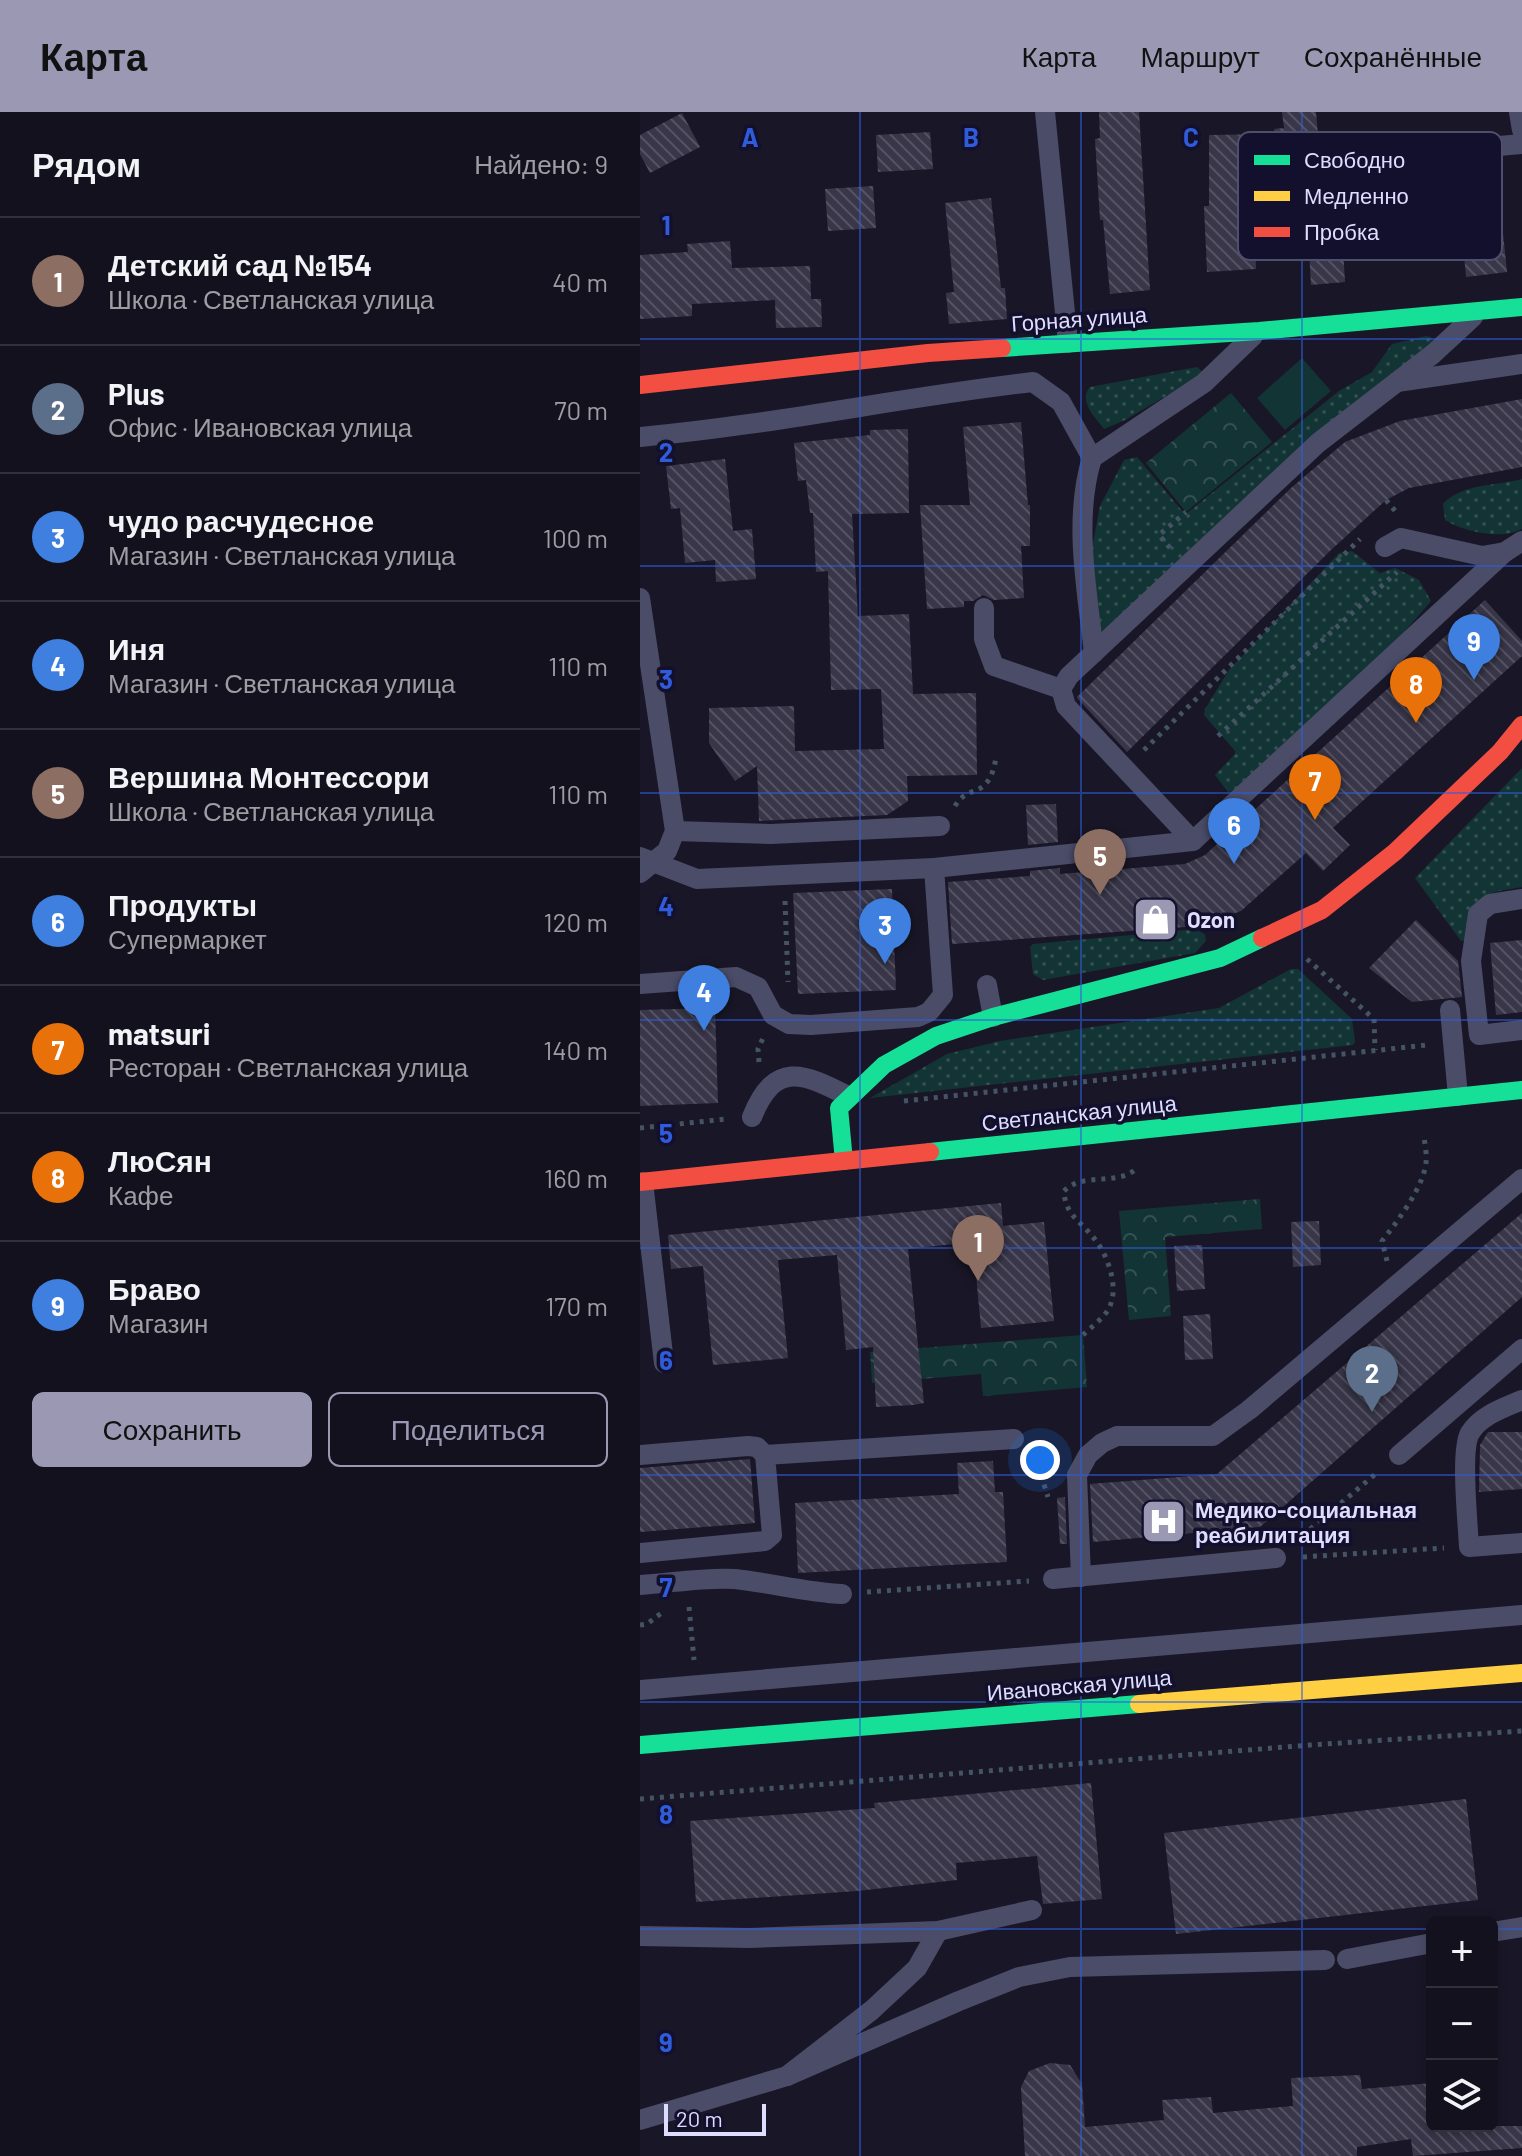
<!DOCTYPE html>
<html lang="ru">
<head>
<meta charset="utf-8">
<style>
	:root { --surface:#13111d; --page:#1c1a26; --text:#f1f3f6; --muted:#9d9da4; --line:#32313b; --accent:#9a98b3 }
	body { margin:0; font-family:Barlow,sans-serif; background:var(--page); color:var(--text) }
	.controls { position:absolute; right:24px; bottom:24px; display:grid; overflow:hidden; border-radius:12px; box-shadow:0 4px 12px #0003 }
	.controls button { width:72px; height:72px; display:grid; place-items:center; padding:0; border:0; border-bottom:2px solid var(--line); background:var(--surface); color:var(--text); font:40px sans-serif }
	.scale { position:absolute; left:24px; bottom:20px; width:102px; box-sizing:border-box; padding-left:8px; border:4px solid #dfddff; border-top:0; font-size:22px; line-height:28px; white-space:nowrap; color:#dfddff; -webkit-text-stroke:6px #13102e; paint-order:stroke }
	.you { position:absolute; left:400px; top:1348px; width:28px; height:28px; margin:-20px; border:6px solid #fff; border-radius:50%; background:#1a73e8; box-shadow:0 0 0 12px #1a73e833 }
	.badge { display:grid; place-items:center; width:52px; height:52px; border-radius:50%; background:var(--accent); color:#fff; font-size:26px; font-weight:700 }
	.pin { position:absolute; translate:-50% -66px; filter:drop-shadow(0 2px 4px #0008) }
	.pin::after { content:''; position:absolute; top:42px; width:28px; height:24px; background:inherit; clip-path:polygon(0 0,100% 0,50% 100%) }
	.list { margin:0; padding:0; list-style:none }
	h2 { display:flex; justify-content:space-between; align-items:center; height:104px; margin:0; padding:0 32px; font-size:34px }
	h2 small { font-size:26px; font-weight:400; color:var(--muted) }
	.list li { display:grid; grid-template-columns:52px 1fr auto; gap:24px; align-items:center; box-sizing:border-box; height:128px; padding:0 32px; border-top:2px solid var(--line) }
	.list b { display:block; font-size:30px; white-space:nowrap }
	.list p { margin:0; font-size:26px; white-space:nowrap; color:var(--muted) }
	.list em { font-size:26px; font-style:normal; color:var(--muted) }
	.actions { display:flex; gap:16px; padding:24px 32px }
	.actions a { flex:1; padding:18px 0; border:2px solid var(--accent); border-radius:12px; text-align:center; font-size:28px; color:var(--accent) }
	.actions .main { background:var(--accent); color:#111 }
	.icon { flex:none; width:44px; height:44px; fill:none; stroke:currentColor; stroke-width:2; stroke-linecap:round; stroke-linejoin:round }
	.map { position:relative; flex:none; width:882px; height:2044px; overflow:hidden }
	header { display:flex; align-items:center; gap:48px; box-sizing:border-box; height:112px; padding:0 40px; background:var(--accent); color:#111 }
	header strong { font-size:38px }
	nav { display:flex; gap:44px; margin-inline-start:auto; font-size:28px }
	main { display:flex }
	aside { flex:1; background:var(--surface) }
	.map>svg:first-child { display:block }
	.grass { fill:url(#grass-dots) }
	.forest { fill:url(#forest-crowns) }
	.garden { fill:#133434 }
	.building { fill:url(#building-back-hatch) }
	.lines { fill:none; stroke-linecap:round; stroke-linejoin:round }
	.path { stroke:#445464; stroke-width:5; stroke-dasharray:4 6; stroke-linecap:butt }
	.lane { stroke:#4b4c68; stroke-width:20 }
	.fast { stroke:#16e098; stroke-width:18 }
	.slow { stroke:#ffcf43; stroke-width:18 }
	.jam { stroke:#f24e42; stroke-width:18 }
	.grid { fill:none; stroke:#305cdc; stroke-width:2; stroke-opacity:0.55 }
	.labels { text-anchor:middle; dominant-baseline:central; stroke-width:7; stroke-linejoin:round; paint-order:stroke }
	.street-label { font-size:22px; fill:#dfddff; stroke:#13102e }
	.poi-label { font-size:22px; font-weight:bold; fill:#dfddff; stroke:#13102e; text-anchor:start }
	.key { fill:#13102e; stroke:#504e6d; stroke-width:2 }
	.key-label { font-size:22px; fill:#dfddff }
	.grid-label { font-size:26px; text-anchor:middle; font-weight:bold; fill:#305cdc; stroke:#13102e; stroke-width:7; stroke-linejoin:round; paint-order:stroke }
</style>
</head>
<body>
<header>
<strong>Карта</strong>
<nav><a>Карта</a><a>Маршрут</a><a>Сохранённые</a></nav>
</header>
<main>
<aside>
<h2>Рядом<small>Найдено: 9</small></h2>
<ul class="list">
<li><span class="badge" style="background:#8d6e63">1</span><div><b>Детский сад №154</b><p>Школа · Светланская улица</p></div><em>40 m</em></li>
<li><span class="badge" style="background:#5c6f8a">2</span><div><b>Plus</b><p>Офис · Ивановская улица</p></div><em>70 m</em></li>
<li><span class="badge" style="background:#3f7fe0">3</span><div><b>чудо расчудесное</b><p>Магазин · Светланская улица</p></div><em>100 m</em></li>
<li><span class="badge" style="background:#3f7fe0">4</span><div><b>Иня</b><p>Магазин · Светланская улица</p></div><em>110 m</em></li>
<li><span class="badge" style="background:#8d6e63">5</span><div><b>Вершина Монтессори</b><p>Школа · Светланская улица</p></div><em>110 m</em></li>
<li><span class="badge" style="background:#3f7fe0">6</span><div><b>Продукты</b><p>Супермаркет</p></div><em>120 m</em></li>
<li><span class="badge" style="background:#e8710a">7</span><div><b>matsuri</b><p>Ресторан · Светланская улица</p></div><em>140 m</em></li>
<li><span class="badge" style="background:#e8710a">8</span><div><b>ЛюСян</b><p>Кафе</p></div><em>160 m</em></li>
<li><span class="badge" style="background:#3f7fe0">9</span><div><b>Браво</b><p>Магазин</p></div><em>170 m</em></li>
</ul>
<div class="actions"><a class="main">Сохранить</a><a>Поделиться</a></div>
</aside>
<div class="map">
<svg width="882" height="2044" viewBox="0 0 882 2044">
	<defs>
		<pattern id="grass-dots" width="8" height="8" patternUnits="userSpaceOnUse" patternTransform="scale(2)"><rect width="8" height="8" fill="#133434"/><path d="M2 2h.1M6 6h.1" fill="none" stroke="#355152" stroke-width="1.8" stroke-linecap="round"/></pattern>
		<pattern id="forest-crowns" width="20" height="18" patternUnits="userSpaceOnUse" patternTransform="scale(2)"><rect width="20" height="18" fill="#133434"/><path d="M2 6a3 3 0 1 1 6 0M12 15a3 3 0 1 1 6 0" fill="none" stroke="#355152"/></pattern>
		<pattern id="building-back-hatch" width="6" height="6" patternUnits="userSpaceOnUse" patternTransform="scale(2)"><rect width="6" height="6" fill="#383648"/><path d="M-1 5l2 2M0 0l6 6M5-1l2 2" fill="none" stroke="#545363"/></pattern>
	</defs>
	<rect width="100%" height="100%" fill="#191727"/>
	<!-- grass -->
	<g class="grass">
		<polygon points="786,224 791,225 793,229 790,232 467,518 461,519 451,441 460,394 484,348 497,345 543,400 547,401 699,279 732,260 752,232"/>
		<path d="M557,255L564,261L562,263L485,308L464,317C455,305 438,289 450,275Z"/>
		<path d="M882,367V417C861,428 824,420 805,408L803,392C822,371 857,374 882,367Z"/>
		<polygon points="712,439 740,461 755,456 779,468 791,489 760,525 596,679 588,680 575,663 595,642 595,639 564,603 565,597 589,558 699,441"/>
		<path d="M882,656V775C839,782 833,784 826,828L821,829L775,766Z"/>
		<polygon points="557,817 565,823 566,829 555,841 403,868 393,862 390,835 393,832"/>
		<polygon points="651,857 658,857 712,907 715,930 713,933 230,986 307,942 360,929 579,896"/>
	</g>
	<!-- forest -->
	<g class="forest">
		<polygon points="591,281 632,330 546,400 506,351"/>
		<polygon points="620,1087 622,1117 525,1125 531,1204 489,1208 479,1099"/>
		<polygon points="443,1223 447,1275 343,1284 341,1262 232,1271 230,1240"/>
	</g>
	<!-- garden -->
	<polygon class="garden" points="662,246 691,279 645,318 617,286"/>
	<!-- building -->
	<g class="building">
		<polygon points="459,0 499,0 510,178 470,182 463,108 460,108 455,27 460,26"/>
		<polygon points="642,0 676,0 683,83 700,82 705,170 671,173 666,85 614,90 616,157 567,160 564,94 569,94 569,23 635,22 634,17 644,16"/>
		<polygon points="42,1 60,35 10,61 0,42 0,23"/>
		<polygon points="290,20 293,57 238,60 236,23"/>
		<polygon points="857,63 867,160 826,165 823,132 755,140 749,78 822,72 822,67"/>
		<polygon points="233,74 236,116 188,119 185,77"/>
		<polygon points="351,86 361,176 365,176 367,207 309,212 306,181 314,180 305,91"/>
		<polygon points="90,129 92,156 170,154 171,187 181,187 182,215 136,216 135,188 52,192 52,204 0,207 0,143 48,140 47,132"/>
		<polygon points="882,287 882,355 769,376 746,388 691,438 487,640 438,587 437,585 651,376 705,330 760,309"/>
		<polygon points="381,310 388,393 390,393 390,434 381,434 384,486 354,488 343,483 333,489 324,489 324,495 287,497 280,393 330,393 323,315"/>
		<polygon points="268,317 269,401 212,402 218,504 269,502 273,582 336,581 337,663 267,664 268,689 247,703 119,709 117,654 95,669 69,631 69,596 154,594 155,639 244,637 241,577 191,578 188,459 176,460 173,401 170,401 166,368 158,369 154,331 230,323 230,318"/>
		<polygon points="85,347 93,419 112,417 116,467 76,470 75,448 45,451 40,396 31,397 26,354"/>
		<polygon points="845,488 882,529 882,544 693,716 710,733 683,759 666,741 601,799 559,814 312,832 308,770 390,764 390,759 420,756 420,762 545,752 565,743"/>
		<polygon points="416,692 418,730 388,733 386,693"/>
		<polygon points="252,777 256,878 158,882 153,781"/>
		<polygon points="776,808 818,849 822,885 772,890 729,856"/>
		<polygon points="882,828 882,900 856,903 850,831"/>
		<polygon points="75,896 78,991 0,994 0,898"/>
		<polygon points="361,1091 363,1114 404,1110 414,1209 341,1216 333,1130 268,1137 284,1291 273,1293 236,1295 233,1235 206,1238 197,1143 138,1148 148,1246 73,1253 63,1154 31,1157 28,1123"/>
		<polygon points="882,1101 882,1185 620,1415 453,1430 450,1372 577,1362"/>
		<polygon points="679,1109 681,1153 653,1155 651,1110"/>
		<polygon points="562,1133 565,1177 537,1179 534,1134"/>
		<polygon points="570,1202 573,1247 545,1248 543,1204"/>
		<polygon points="848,1320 882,1320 882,1377 839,1380 840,1333"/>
		<polygon points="110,1347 115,1411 0,1420 0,1356"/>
		<polygon points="353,1349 355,1380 363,1380 367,1450 158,1461 155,1391 319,1382 317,1351"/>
		<polygon points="425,1385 427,1432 420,1432 417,1386"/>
		<polygon points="451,1671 462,1787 403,1792 397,1744 316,1751 317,1768 217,1779 56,1790 50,1709 235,1696 234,1691"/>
		<polygon points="826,1687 838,1788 536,1822 524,1721"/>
		<polygon points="410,1951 430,1953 442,1972 445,2015 524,2008 522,1988 571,1985 573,2001 653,1994 651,1966 720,1963 722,1977 792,1971 792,2014 882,2014 882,2036 773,2044 771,2027 717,2035 717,2044 385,2044 381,1975 389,1959"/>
	</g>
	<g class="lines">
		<!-- path -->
		<g class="path">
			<polyline points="746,388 756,400"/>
			<polyline points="530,436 519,423 546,400"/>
			<polyline points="578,624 757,460"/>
			<polyline points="504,638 720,427"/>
			<path d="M315,694C329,670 348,690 356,646"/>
			<polyline points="145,789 148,870"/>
			<polyline points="667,847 734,907 735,938"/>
			<polyline points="119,950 118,937 123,926"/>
			<polyline points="264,989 787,933"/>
			<polyline points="0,1016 87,1007"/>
			<path d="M747,1149L742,1129C757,1110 783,1076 786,1051C787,1043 785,1033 784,1025"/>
			<path d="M443,1223C451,1215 464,1206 469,1196C480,1175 467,1141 453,1125C439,1108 425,1102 424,1079C442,1060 477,1074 496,1057"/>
			<polyline points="395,1344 408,1385"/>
			<polyline points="655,1430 739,1359"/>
			<polyline points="663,1445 804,1436"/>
			<polyline points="227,1480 389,1469"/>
			<polyline points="49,1495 54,1548"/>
			<polyline points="0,1513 7,1512 24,1499"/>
			<polyline points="0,1687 670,1633 882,1619"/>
		</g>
		<!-- lane -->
		<g class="lane">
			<polyline points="405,0 428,231"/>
			<polyline points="879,0 882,18"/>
			<polyline points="733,45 882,32"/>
			<polyline points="757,270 882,252"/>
			<path d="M0,325C132,313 262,285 393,270L421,290L452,346C433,407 447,478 454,541"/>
			<polyline points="452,346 564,271 613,224"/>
			<polyline points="745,435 761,426 842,444 865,440"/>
			<polyline points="0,486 35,719 27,739 0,761"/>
			<polyline points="344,496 344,527 354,554 421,577"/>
			<polyline points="35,719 131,722 300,714"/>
			<polyline points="553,729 426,594 421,577 429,564 678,331 793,242 833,205"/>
			<polyline points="0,745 57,767 294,756 553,729 865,440 882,429"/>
			<polyline points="882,787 850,792 838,802 831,849 839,923 882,918"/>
			<polyline points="0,872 96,865 118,875 133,903 149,912 171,913 278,905 289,900 303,883 294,756"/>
			<polyline points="347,873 353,905"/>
			<polyline points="810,898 818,984"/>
			<path d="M112,1005C135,948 163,961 208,984"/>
			<polyline points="3,1070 24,1251"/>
			<path d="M882,1288C864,1296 841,1303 830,1321C820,1338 828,1412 829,1435L882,1431"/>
			<polyline points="0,1343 108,1334 117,1335 125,1343"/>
			<polyline points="759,1343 882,1237"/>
			<polyline points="0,1441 125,1429 132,1423 125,1343 374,1327"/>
			<polyline points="441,1465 437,1363 448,1343 462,1331 477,1324 573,1324 609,1298 882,1067"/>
			<polyline points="413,1467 636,1446"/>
			<path d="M0,1473C31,1471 65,1465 95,1467C131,1471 166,1480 202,1482"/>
			<polyline points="0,1578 882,1503"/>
			<polyline points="852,1820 882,1815"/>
			<polyline points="0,1824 109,1826 298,1819 392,1798"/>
			<polyline points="707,1847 792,1831"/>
			<polyline points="147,1964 319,1889 379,1865 430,1855 685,1848"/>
			<polyline points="0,2008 147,1964 232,1898 277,1856 298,1819"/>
		</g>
		<!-- fast -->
		<g class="fast">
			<polyline points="362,236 619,219 882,195"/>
			<polyline points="290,1040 882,978"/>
			<polyline points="204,1049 199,996 244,953 296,924 353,905 580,846 622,826"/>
			<polyline points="0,1633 499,1592"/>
		</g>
		<!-- slow -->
		<polyline class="slow" points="499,1592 882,1561"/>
		<!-- jam -->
		<g class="jam">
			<polyline points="0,273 288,241 362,236"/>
			<polyline points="622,826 682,798 755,740 860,640 882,613"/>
			<polyline points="0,1070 290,1040"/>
		</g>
	</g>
	<!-- grid -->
	<path class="grid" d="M220,0V2044M441,0V2044M662,0V2044M0,227H882M0,454H882M0,681H882M0,908H882M0,1136H882M0,1363H882M0,1590H882M0,1817H792M852,1817H882"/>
	<!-- icons -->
	<defs>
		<symbol id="shop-square" viewBox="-11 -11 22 22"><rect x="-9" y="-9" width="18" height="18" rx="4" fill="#9a98b3" stroke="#13102e"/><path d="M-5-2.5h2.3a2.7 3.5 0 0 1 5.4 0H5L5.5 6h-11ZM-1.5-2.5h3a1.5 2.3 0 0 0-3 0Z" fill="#fff"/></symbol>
		<symbol id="hospital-square" viewBox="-11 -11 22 22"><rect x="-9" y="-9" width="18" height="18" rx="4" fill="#9a98b3" stroke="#13102e"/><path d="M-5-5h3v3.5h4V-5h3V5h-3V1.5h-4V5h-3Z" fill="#fff"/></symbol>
	</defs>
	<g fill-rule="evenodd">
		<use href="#shop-square" x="490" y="782" width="51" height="51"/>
		<use href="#hospital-square" x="498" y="1384" width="51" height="51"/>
	</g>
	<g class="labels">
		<!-- street labels -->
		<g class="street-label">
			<text transform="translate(439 206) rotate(-4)">Горная улица</text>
			<text transform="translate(439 1000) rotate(-6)">Светланская улица</text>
			<text transform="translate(439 1572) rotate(-5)">Ивановская улица</text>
		</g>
		<!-- poi labels -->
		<g class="poi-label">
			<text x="547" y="807">Ozon</text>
			<text x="555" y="1397">Медико-социальная<tspan x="555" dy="25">реабилитация</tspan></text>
		</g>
	</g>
	<!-- legend -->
	<rect x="598" y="20" width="264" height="128" rx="12" class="key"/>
	<rect x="614" y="43" width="36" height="10" fill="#16e098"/>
	<rect x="614" y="79" width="36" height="10" fill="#ffcf43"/>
	<rect x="614" y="115" width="36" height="10" fill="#f24e42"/>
	<g class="key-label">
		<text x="664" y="56">Свободно</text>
		<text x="664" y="92">Медленно</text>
		<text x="664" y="128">Пробка</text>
	</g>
	<g class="grid-label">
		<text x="110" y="35">A</text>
		<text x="331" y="35">B</text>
		<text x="551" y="35">C</text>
		<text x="26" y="123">1</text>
		<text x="26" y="350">2</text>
		<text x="26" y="577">3</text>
		<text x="26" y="804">4</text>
		<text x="26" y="1031">5</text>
		<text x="26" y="1258">6</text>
		<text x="26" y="1485">7</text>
		<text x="26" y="1712">8</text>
		<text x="26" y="1940">9</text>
	</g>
</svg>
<div class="controls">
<button>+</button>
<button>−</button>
<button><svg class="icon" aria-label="layers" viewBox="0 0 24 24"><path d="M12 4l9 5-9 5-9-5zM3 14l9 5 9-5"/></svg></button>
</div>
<div class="scale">20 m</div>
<div class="you"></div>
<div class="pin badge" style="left:338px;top:1169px;background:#8d6e63">1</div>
<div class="pin badge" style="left:732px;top:1300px;background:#5c6f8a">2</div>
<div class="pin badge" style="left:245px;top:852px;background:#3f7fe0">3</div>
<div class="pin badge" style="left:64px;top:919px;background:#3f7fe0">4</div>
<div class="pin badge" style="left:460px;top:783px;background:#8d6e63">5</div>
<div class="pin badge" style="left:594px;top:752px;background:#3f7fe0">6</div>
<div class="pin badge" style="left:675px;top:708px;background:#e8710a">7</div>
<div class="pin badge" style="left:776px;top:611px;background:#e8710a">8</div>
<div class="pin badge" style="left:834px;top:568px;background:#3f7fe0">9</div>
</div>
</main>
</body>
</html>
